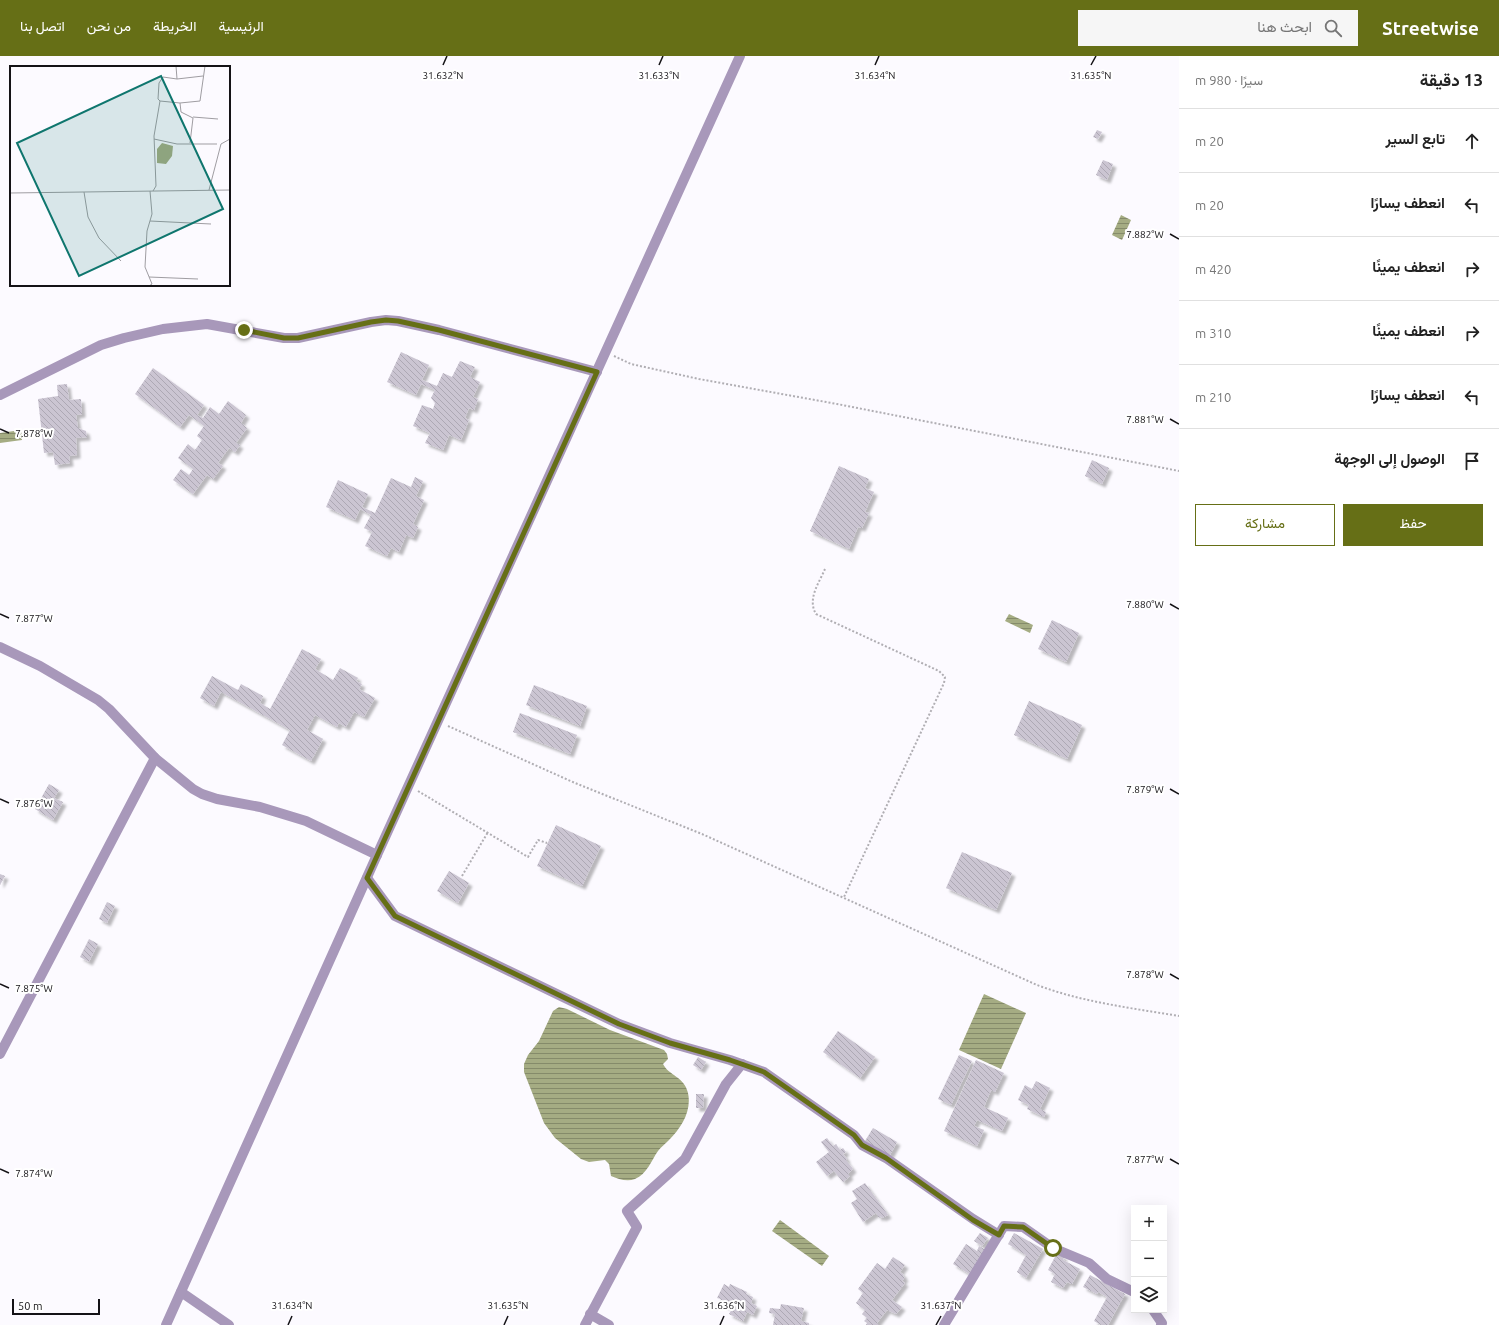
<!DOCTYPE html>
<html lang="ar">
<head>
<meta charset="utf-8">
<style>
	:root { --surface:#fff; --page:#f6f6f6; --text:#222; --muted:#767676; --line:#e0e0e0; --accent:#666f16 }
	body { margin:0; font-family:Ubuntu,Vazirmatn,sans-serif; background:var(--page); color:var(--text); direction:rtl }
	.controls { position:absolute; right:12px; bottom:12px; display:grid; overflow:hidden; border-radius:0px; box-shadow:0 4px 16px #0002 }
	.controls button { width:36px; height:36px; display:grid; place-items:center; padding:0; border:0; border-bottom:1px solid var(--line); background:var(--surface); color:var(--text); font:20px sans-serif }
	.scale { position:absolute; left:12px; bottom:10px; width:88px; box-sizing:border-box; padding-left:4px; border:2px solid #141216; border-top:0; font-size:11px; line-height:14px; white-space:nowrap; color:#141216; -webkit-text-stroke:3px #fff; paint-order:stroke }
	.stop { position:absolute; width:12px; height:12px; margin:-9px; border:3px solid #666f16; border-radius:50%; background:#fff }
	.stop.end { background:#666f16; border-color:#fff; box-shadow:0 1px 4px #0008 }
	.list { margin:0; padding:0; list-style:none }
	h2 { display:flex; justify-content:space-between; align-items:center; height:52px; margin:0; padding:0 16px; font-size:17px }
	h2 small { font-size:13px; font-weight:400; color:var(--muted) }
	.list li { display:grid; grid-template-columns:26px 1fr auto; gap:12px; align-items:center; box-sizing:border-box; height:64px; padding:0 16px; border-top:1px solid var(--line) }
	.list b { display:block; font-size:15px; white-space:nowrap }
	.list em { font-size:13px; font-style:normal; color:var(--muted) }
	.actions { display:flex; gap:8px; padding:12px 16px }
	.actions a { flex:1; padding:9px 0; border:1px solid var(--accent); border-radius:0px; text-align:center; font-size:14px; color:var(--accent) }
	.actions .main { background:var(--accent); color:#fff }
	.icon { flex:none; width:22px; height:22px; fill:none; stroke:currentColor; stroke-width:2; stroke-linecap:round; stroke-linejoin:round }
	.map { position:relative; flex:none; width:1179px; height:1269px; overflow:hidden; direction:ltr }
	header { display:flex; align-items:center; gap:24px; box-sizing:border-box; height:56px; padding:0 20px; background:var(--accent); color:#fff }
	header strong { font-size:19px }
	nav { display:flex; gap:22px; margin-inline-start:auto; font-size:14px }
	.search { width:280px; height:36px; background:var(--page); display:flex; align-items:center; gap:10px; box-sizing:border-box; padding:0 14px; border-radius:0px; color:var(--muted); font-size:15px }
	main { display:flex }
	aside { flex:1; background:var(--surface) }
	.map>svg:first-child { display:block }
	.water { fill:url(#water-rules) }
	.building { fill:url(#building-back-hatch); filter:url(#shadow) }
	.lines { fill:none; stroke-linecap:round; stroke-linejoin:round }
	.path { stroke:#b0aeb3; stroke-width:2; stroke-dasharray:2 2; stroke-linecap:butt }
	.minor { stroke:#a898ba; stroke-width:10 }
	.route { stroke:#666f16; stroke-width:5 }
	.ticks { fill:none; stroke:#141216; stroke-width:1.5 }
	.inset-road { fill:none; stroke:#9f9da2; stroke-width:1 }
	.view { fill:#0f766e; fill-opacity:0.15; stroke:#0f766e; stroke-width:2 }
	.inset-edge { fill:none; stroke:#141216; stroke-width:2 }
	.ticks-label { font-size:10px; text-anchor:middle; fill:#141216; stroke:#fff; stroke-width:4; stroke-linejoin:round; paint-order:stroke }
</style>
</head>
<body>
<header>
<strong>Streetwise</strong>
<div class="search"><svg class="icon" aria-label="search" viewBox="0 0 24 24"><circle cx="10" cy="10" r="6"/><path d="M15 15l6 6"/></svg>ابحث هنا</div>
<nav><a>الرئيسية</a><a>الخريطة</a><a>من نحن</a><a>اتصل بنا</a></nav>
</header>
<main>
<aside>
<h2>13 دقيقة<small>سيرًا · 980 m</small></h2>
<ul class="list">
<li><svg class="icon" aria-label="ahead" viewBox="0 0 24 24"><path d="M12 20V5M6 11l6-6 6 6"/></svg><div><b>تابع السير</b></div><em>20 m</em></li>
<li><svg class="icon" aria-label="left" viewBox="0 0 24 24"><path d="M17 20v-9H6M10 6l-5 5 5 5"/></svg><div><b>انعطف يسارًا</b></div><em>20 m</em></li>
<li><svg class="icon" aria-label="right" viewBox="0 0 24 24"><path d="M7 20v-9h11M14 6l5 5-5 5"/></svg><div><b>انعطف يمينًا</b></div><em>420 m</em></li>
<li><svg class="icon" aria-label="right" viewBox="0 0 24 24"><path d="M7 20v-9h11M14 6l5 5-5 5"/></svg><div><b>انعطف يمينًا</b></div><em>310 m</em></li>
<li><svg class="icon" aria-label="left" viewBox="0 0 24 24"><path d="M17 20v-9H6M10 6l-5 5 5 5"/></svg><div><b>انعطف يسارًا</b></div><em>210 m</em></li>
<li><svg class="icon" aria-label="arrive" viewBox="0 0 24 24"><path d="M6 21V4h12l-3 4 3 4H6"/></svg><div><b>الوصول إلى الوجهة</b></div></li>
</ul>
<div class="actions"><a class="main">حفظ</a><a>مشاركة</a></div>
</aside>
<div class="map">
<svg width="1179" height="1269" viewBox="0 0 1179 1269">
	<defs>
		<pattern id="water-rules" width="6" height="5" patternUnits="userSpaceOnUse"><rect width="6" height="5" fill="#a5ac83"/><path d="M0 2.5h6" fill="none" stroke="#858b6a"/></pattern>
		<pattern id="building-back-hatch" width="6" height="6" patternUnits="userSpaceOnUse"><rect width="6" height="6" fill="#cbc5d2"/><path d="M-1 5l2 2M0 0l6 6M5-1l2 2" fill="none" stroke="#ada8b4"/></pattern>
		<filter id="shadow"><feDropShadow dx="3.5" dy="3.5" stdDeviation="1" flood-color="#0004"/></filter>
	</defs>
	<rect width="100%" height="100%" fill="#fcfaff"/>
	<!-- water -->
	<g class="water">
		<polygon points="1121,159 1131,164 1122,184 1112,179"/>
		<polygon points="21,374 22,384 0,387 0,377"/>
		<polygon points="1009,558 1033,569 1030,577 1005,565"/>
		<polygon points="984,938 1026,957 1001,1013 959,994"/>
		<path d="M559,951L567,953L610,974L664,994L667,998L668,1003L663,1008C669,1020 684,1020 688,1037C692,1055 681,1072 669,1084C666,1087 661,1091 658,1095C651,1105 647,1118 635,1123C627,1126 618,1123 611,1120L609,1108L605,1104L589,1106L581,1103L555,1082L544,1067L524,1016V1008L528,999L539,985L553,955Z"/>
		<polygon points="780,1164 829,1200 822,1210 772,1175"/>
	</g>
	<!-- building -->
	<g class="building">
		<polygon points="1097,74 1102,76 1098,83 1093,81"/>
		<polygon points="1103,104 1113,108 1107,124 1096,119"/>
		<polygon points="401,296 429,309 422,324 437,330 443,317 452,321 460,305 475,311 470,321 480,326 473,341 478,343 474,354 469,352 465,362 469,364 461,384 449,379 443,394 425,387 430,377 413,370 422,349 433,353 435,347 431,342 435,334 421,328 416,339 387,326"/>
		<polygon points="153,312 204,349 197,359 203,362 210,351 219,358 228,345 246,359 241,367 247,372 236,387 240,389 235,396 229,392 218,407 223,410 213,423 207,419 193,438 173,424 181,413 189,419 193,413 178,402 188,388 195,394 202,384 197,380 204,370 189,359 180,371 135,338"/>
		<polygon points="67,328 69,344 81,343 82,358 76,359 78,372 86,375 87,381 76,382 77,399 69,400 70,407 55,409 53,396 44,397 38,343 58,340 57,329"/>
		<polygon points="1092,404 1109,412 1102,428 1085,420"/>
		<polygon points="839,410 869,423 865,432 874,436 865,456 869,457 862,472 858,471 849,493 810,475"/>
		<polygon points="415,421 423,425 416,440 424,444 413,468 418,471 413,482 406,479 399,496 391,492 387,500 365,490 372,476 364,472 371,459 360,453 355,464 326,451 338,424 368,438 362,451 375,457 391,422 411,431"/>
		<polygon points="1052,564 1079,577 1066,606 1038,593"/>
		<polygon points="302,593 321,603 315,613 333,624 340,612 358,622 356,625 362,628 359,633 375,642 364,661 354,656 346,671 339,667 337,671 315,659 307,674 323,683 311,705 282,689 290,674 221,636 214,650 200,642 212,620 238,634 241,628 263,640 260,647 270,653"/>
		<polygon points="534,629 587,650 580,670 526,649"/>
		<polygon points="1029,645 1082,669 1067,703 1014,679"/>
		<polygon points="520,657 577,679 570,698 513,676"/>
		<polygon points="49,728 59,734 54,742 63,746 53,764 35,753"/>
		<polygon points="556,769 601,790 582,830 537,810"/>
		<polygon points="962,796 1012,817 996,854 946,832"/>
		<polygon points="449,815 469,827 458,847 437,835"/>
		<polygon points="0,818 5,820 0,829"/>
		<polygon points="107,846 115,850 107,867 99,863"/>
		<polygon points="89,883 98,888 89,906 80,901"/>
		<polygon points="838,975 875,1001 860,1022 823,996"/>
		<polygon points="959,999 972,1005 951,1049 938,1043"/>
		<polygon points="698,1001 706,1006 701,1014 693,1009"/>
		<polygon points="976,1004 1004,1017 995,1036 991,1034 984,1051 1008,1062 1002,1075 977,1064 974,1070 984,1074 977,1090 944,1075"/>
		<polygon points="1036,1025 1050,1032 1040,1053 1046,1056 1044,1061 1027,1053 1029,1049 1018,1044 1025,1029 1032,1033"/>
		<polygon points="696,1038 704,1038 703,1052 696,1052"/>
		<polygon points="873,1072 897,1086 890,1099 865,1085"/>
		<polygon points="827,1082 833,1090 836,1088 840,1094 843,1092 846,1096 843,1098 847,1103 846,1104 853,1113 848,1118 850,1120 843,1126 834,1115 827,1120 816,1106 829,1096 821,1086"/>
		<polygon points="865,1127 888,1159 882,1162 881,1160 879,1162 876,1157 863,1166 851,1147 857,1143 852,1135"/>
		<polygon points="980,1177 988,1182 982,1190 974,1185"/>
		<polygon points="1014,1177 1043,1193 1026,1222 1017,1216 1026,1199 1008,1188"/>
		<polygon points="966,1188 977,1195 979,1190 986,1194 971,1219 953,1208"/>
		<polygon points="1057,1197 1064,1201 1063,1204 1080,1213 1072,1228 1067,1226 1063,1232 1051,1226 1055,1218 1048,1214"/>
		<polygon points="893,1201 905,1209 900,1216 904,1219 903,1220 905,1222 902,1225 905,1227 892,1244 902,1251 896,1258 887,1254 877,1267 879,1269 866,1269 867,1267 864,1265 867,1262 862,1258 865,1254 856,1247 863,1237 858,1233 877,1207 885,1213"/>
		<polygon points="1090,1219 1125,1238 1108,1269 1101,1269 1094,1265 1107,1241 1098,1236 1097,1238 1083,1231"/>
		<polygon points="724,1228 729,1231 730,1228 747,1236 746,1238 753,1241 751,1247 757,1250 753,1259 747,1256 743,1265 729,1258 732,1253 719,1247 721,1243 717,1242"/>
		<polygon points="781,1248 804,1252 801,1265 809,1267 809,1269 773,1269 775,1258 769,1257 770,1252 780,1253"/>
	</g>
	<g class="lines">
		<!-- path -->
		<g class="path">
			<polyline points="614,300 631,308 699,323 837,348 1179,415"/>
			<path d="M825,513C819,527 807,543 816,558L939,615L945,621L944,627L844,841"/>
			<path d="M448,670L575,727L702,778L1037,929C1082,946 1131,952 1179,960"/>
			<polyline points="418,735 528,801 538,784 547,787"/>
			<polyline points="462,820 488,776"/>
		</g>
		<!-- minor -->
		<g class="minor">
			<polyline points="0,339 101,289 124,282 163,273 207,268 284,282 298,282 371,266 386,264 398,265 439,274 597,316"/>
			<polyline points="0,591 40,610 98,644 109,653 155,702 193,733 202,738 217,743 260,751 306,765 377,799"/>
			<polyline points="367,822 395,860 619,968 670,987 730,1004 764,1016 854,1079 862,1089 886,1102 973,1163 999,1179"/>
			<polyline points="0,998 155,702"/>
			<polyline points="181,1236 229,1269"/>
			<polyline points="1153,1254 1162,1267 1161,1269"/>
			<polyline points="590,1258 609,1269"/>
			<polyline points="166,1269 377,799 740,0"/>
			<polyline points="585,1269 637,1171 627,1155 685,1103 726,1028 742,1008"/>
			<polyline points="944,1269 1004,1170 1023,1171 1053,1192 1089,1207 1107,1223 1134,1236"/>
		</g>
	</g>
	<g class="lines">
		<!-- route -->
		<polyline class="route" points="244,274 284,282 298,282 371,266 386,264 398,265 439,274 597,316 367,822 395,860 619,968 670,987 730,1004 764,1016 854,1079 862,1089 886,1102 973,1164 999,1179 1004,1170 1023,1171 1053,1192"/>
	</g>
	<!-- ticks -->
	<path class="ticks" d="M443,9L447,0M659,9L663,0M875,9L879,0M1091,9L1096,0M1170,178L1179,183M1170,363L1179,368M0,373L9,377M1170,548L1179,553M0,558L9,562M1170,733L1179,738M0,743L9,747M1170,918L1179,923M0,928L9,932M1170,1103L1179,1108M0,1113L9,1117M288,1269L292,1260M504,1269L508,1260M720,1269L724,1260M936,1269L941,1260"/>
	<!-- overview -->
	<g transform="translate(10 10)">
		<rect width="220" height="220" fill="#fcfaff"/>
		<path d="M152,77L163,80L162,90L156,98L147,97V83Z" fill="#a5ac83"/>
		<path class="inset-road" d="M167,13L193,10M150,35L170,37L190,35L195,0M170,37L171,46L183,52L180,77M183,51L208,53M144,73L167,78H207M199,124L211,78L220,73M143,125L146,120L144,70L150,35L148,33L149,17L153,11L167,13L166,0M74,126L78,151L89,172L111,195M0,127L220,124M140,155L201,158M139,211L188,213M139,220L142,218L135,201L137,165L142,148L140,125"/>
		<path class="view" d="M151,10L213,143L69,210L7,77Z"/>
		<rect width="220" height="220" class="inset-edge"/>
	</g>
	<g class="ticks-label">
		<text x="443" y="23">31.632°N</text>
		<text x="875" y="23">31.634°N</text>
		<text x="659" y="23">31.633°N</text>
		<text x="1091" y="23">31.635°N</text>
		<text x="1145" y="182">7.882°W</text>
		<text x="1145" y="367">7.881°W</text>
		<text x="34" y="381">7.878°W</text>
		<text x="1145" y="552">7.880°W</text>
		<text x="34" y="566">7.877°W</text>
		<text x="1145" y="737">7.879°W</text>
		<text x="34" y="751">7.876°W</text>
		<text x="1145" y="922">7.878°W</text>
		<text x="34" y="936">7.875°W</text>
		<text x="1145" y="1107">7.877°W</text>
		<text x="34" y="1121">7.874°W</text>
		<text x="292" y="1253">31.634°N</text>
		<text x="508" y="1253">31.635°N</text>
		<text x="724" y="1253">31.636°N</text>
		<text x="941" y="1253">31.637°N</text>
	</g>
</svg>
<div class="controls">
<button>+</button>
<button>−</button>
<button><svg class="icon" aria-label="layers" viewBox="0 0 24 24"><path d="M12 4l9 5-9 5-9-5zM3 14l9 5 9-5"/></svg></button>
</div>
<div class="scale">50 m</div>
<div class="stop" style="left:1053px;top:1192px"></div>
<div class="stop end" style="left:244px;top:274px"></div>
</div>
</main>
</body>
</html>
